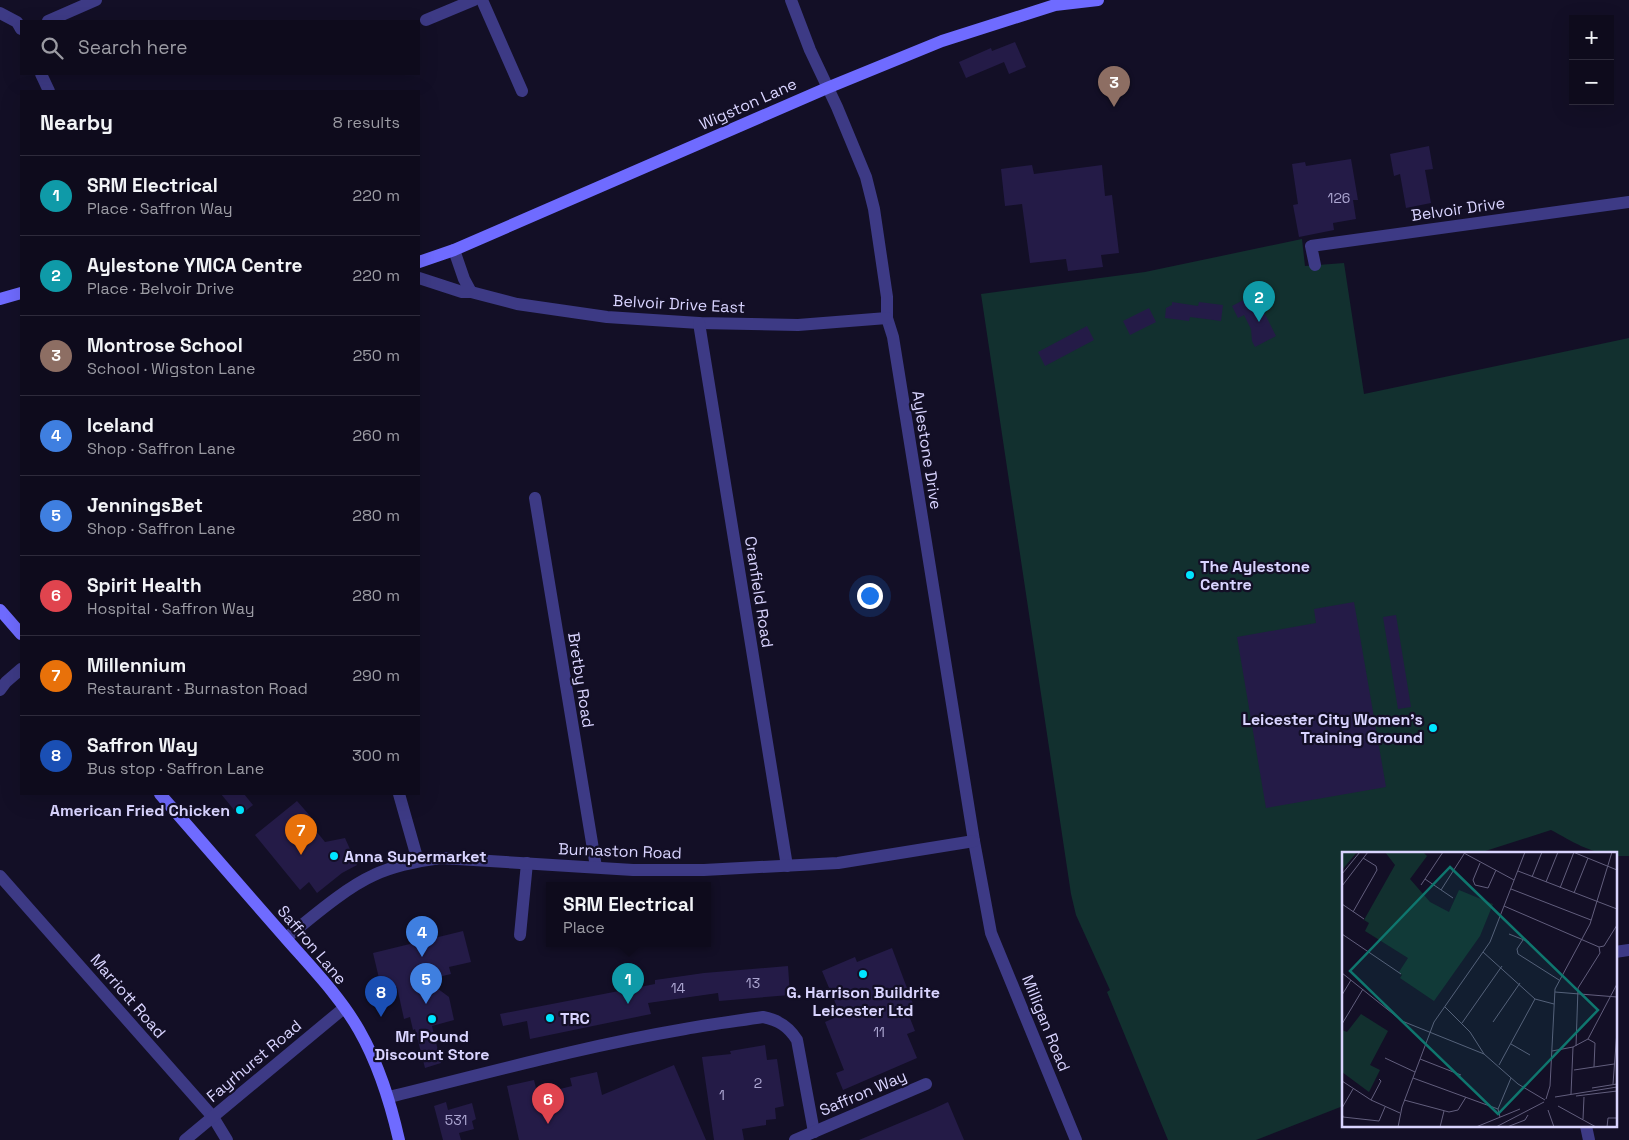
<!DOCTYPE html>
<html lang="en">
<head>
<meta charset="utf-8">
<style>
	:root { --surface:#0e0b1c; --page:#1c1929; --text:#f1f3f6; --muted:#9b9ba3; --line:#2e2b3b; --accent:#d93025 }
	body { margin:0; font-family:"Space Grotesk",sans-serif; background:var(--page); color:var(--text) }
	.controls { position:absolute; right:15px; top:15px; display:grid; overflow:hidden; border-radius:0px; box-shadow:0 5px 20px #0002 }
	.controls button { width:45px; height:45px; display:grid; place-items:center; padding:0; border:0; border-bottom:1px solid var(--line); background:var(--surface); color:var(--text); font:25px sans-serif }
	.you { position:absolute; left:869px; top:595px; width:18px; height:18px; margin:-12px; border:4px solid #fff; border-radius:50%; background:#1a73e8; box-shadow:0 0 0 8px #1a73e833 }
	.badge { display:grid; place-items:center; width:32px; height:32px; border-radius:50%; background:var(--accent); color:#fff; font-size:16px; font-weight:700 }
	.pin { position:absolute; translate:-50% -41px; filter:drop-shadow(0 1px 2px #0008) }
	.pin::after { content:''; position:absolute; top:26px; width:18px; height:15px; background:inherit; clip-path:polygon(0 0,100% 0,50% 100%) }
	.popup { position:absolute; left:546px; top:882px; width:165px; height:65px; box-sizing:border-box; display:grid; place-content:center; border-radius:0px; background:var(--surface); filter:drop-shadow(0 1px 4px #0005); font-size:16px; white-space:nowrap; color:var(--muted) }
	.popup b { font-size:19px; color:var(--text) }
	.popup::after { content:''; position:absolute; left:50%; top:100%; margin-left:-10px; border:10px solid transparent; border-top-color:var(--surface) }
	.list { margin:0; padding:0; list-style:none }
	h2 { display:flex; justify-content:space-between; align-items:center; height:65px; margin:0; padding:0 20px; font-size:21px }
	h2 small { font-size:16px; font-weight:400; color:var(--muted) }
	.list li { display:grid; grid-template-columns:32px 1fr auto; gap:15px; align-items:center; box-sizing:border-box; height:80px; padding:0 20px; border-top:1px solid var(--line) }
	.list b { display:block; font-size:19px; white-space:nowrap }
	.list p { margin:0; font-size:16px; white-space:nowrap; color:var(--muted) }
	.list em { font-size:16px; font-style:normal; color:var(--muted) }
	.icon { flex:none; width:28px; height:28px; fill:none; stroke:currentColor; stroke-width:2; stroke-linecap:round; stroke-linejoin:round }
	.map { position:relative; flex:none; width:1629px; height:1140px; overflow:hidden }
	.search { position:absolute; background:var(--surface); box-shadow:0 5px 20px #0002; left:20px; top:20px; width:400px; height:55px; display:flex; align-items:center; gap:12px; box-sizing:border-box; padding:0 18px; border-radius:0px; color:var(--muted); font-size:19px }
	.panel { position:absolute; background:var(--surface); box-shadow:0 5px 20px #0002; left:20px; top:90px; width:400px; height:705px; border-radius:0px }
	.map>svg:first-child { display:block }
	.green { fill:#12302f }
	.building { fill:#241b47 }
	.lines { fill:none; stroke-linecap:round; stroke-linejoin:round }
	.street { stroke:#3d3a85; stroke-width:12 }
	.secondary { stroke:#6f6bff; stroke-width:12 }
	.poi-dot { fill:#00e5ff; stroke:#130f26; stroke-width:2 }
	.labels { text-anchor:middle; dominant-baseline:central; stroke-width:4.5; stroke-linejoin:round; paint-order:stroke }
	.number-label { font-size:14px; fill:#aca6d1 }
	.street-label { font-size:16px; fill:#d9d4ff; stroke:#130f26 }
	.poi-label { font-size:16px; font-weight:bold; fill:#d9d4ff; stroke:#130f26; text-anchor:start }
	.inset-road { fill:none; stroke:#625e7d; stroke-width:1 }
	.view { fill:#0f766e; fill-opacity:0.15; stroke:#0f766e; stroke-width:2.5 }
	.inset-edge { fill:none; stroke:#d9d4ff; stroke-width:2.5 }
</style>
</head>
<body>
<div class="map">
<svg width="1629" height="1140" viewBox="0 0 1629 1140">
	<rect width="100%" height="100%" fill="#130f26"/>
	<!-- green -->
	<path class="green" d="M1302,239L1305,266L1344,263L1364,394L1629,338V856H1616L1615,854C1590,854 1572,841 1551,830L1476,854H1343V1106L1256,1140H1168L1107,992L1110,990L1076,915L1071,894L981,294L1145,272Z"/>
	<!-- building -->
	<g class="building">
		<polygon points="1015,42 1026,67 1009,74 1004,62 966,78 959,62 991,48 992,51"/>
		<polygon points="1429,146 1433,169 1425,170 1431,203 1406,208 1400,174 1394,176 1390,154"/>
		<polygon points="1351,159 1358,200 1353,200 1356,219 1333,223 1334,230 1299,237 1293,205 1298,204 1292,164 1305,162 1306,166"/>
		<polygon points="1032,165 1034,174 1102,165 1105,196 1112,195 1119,253 1101,255 1103,267 1068,271 1066,259 1030,263 1022,204 1005,206 1001,169"/>
		<polygon points="1255,294 1276,336 1255,347 1252,341 1251,329 1244,315 1238,318 1232,306"/>
		<polygon points="1172,302 1198,306 1199,302 1223,305 1221,321 1190,317 1189,321 1165,318 1166,308 1172,305"/>
		<polygon points="1149,308 1156,322 1130,335 1123,321"/>
		<polygon points="1087,326 1094,340 1045,366 1038,352"/>
		<polygon points="1354,602 1386,787 1266,808 1237,637 1316,623 1314,609"/>
		<polygon points="1396,615 1411,707 1398,709 1383,617"/>
		<polygon points="221,794 244,794 253,805 239,816"/>
		<polygon points="297,801 311,817 307,820 325,842 345,838 357,865 342,873 317,893 309,882 300,890 255,835"/>
		<polygon points="463,931 471,962 449,967 451,974 426,980 449,997 454,1020 432,1026 441,1063 425,1068 415,1029 413,1030 410,1017 404,1019 397,987 382,991 373,953"/>
		<polygon points="892,948 913,1004 906,1008 915,1031 907,1034 917,1058 843,1090 836,1073 844,1070 825,1022 834,1018 830,1010 837,1007 822,971 855,957 857,962"/>
		<polygon points="788,966 790,995 719,1001 718,993 648,1003 651,1014 530,1039 527,1021 503,1026 500,1014 655,984 655,980 704,973"/>
		<polygon points="765,1045 767,1060 777,1059 784,1106 775,1108 776,1119 766,1120 766,1125 742,1129 744,1140 714,1140 702,1057 731,1054 730,1051"/>
		<polygon points="674,1065 706,1140 519,1140 507,1086 534,1080 541,1108 563,1104 560,1089 572,1086 570,1078 597,1072 602,1095"/>
		<polygon points="446,1102 448,1110 472,1103 476,1119 472,1121 474,1129 459,1133 461,1140 443,1140 434,1106"/>
		<polygon points="948,1102 964,1140 859,1140 933,1109"/>
	</g>
	<g class="lines">
		<!-- street -->
		<g class="street">
			<polyline points="482,0 522,91"/>
			<polyline points="791,0 810,50 837,107 866,177 874,209 887,297 887,318 893,337 974,841 991,933 1076,1140"/>
			<polyline points="0,13 17,22 21,29"/>
			<polyline points="426,20 474,0"/>
			<polyline points="48,21 96,0"/>
			<polyline points="41,74 49,91"/>
			<polyline points="454,250 464,279 471,292"/>
			<polyline points="1315,265 1311,246 1629,202"/>
			<polyline points="419,278 462,292 471,292 517,304 607,317 699,323 798,325 887,318"/>
			<polyline points="699,323 787,866"/>
			<polyline points="535,498 596,867"/>
			<polyline points="0,690 6,682 21,669"/>
			<polyline points="399,794 418,861"/>
			<polyline points="0,876 213,1117 227,1140"/>
			<polyline points="520,935 527,863"/>
			<path d="M286,938C311,918 345,888 374,875C395,865 418,861 441,858L633,870H704L838,863L974,841"/>
			<polyline points="1615,952 1629,950"/>
			<path d="M389,1097C487,1073 585,1046 685,1029C711,1024 737,1021 763,1017C779,1020 789,1027 797,1040L814,1132"/>
			<polyline points="1586,1126 1589,1140"/>
			<polyline points="185,1140 344,1008"/>
			<polyline points="795,1140 926,1084"/>
		</g>
		<!-- secondary -->
		<g class="secondary">
			<polyline points="419,262 454,250 827,88 942,41 1055,5 1098,0"/>
			<polyline points="0,299 21,293"/>
			<polyline points="0,610 21,634"/>
			<path d="M160,794C201,841 242,888 283,935C309,965 339,995 359,1030C379,1065 390,1101 399,1140"/>
		</g>
	</g>
	<!-- markers -->
	<g class="poi-dot">
		<circle cx="1190" cy="575" r="5"/>
		<circle cx="1433" cy="728" r="5"/>
		<circle cx="240" cy="810" r="5"/>
		<circle cx="334" cy="856" r="5"/>
		<circle cx="863" cy="974" r="5"/>
		<circle cx="550" cy="1018" r="5"/>
		<circle cx="432" cy="1019" r="5"/>
	</g>
	<g class="labels">
		<!-- number labels -->
		<g class="number-label">
			<text x="1339" y="198">126</text>
			<text x="753" y="983">13</text>
			<text x="678" y="988">14</text>
			<text x="879" y="1032">11</text>
			<text x="758" y="1083">2</text>
			<text x="722" y="1095">1</text>
			<text x="456" y="1120">531</text>
		</g>
		<!-- street labels -->
		<g class="street-label">
			<text transform="translate(748 104) rotate(-24)">Wigston Lane</text>
			<text transform="translate(1458 209) rotate(-8)">Belvoir Drive</text>
			<text transform="translate(679 304) rotate(3)">Belvoir Drive East</text>
			<text transform="translate(927 450) rotate(81)">Aylestone Drive</text>
			<text transform="translate(759 592) rotate(81)">Cranfield Road</text>
			<text transform="translate(581 680) rotate(81)">Bretby Road</text>
			<text transform="translate(620 851) rotate(2)">Burnaston Road</text>
			<text transform="translate(312 945) rotate(50)">Saffron Lane</text>
			<text transform="translate(128 996) rotate(49)">Marriott Road</text>
			<text transform="translate(1046 1023) rotate(68)">Milligan Road</text>
			<text transform="translate(254 1061) rotate(-40)">Fayrhurst Road</text>
			<text transform="translate(863 1093) rotate(-23)">Saffron Way</text>
		</g>
		<!-- poi labels -->
		<g class="poi-label">
			<text x="1200" y="566">The Aylestone<tspan x="1200" dy="18">Centre</tspan></text>
			<text x="1423" y="719" text-anchor="end">Leicester City Women's<tspan x="1423" dy="18">Training Ground</tspan></text>
			<text x="230" y="810" text-anchor="end">American Fried Chicken</text>
			<text x="344" y="856">Anna Supermarket</text>
			<text x="863" y="992" text-anchor="middle">G. Harrison Buildrite<tspan x="863" dy="18">Leicester Ltd</tspan></text>
			<text x="560" y="1018">TRC</text>
			<text x="432" y="1036" text-anchor="middle">Mr Pound<tspan x="432" dy="18">Discount Store</tspan></text>
		</g>
	</g>
	<!-- overview -->
	<g transform="translate(1342 852)">
		<rect width="275" height="275" fill="#130f26"/>
		<path d="M0,0H15L0,18ZM43,0H81L85,4L68,27L88,50L107,60L117,38L151,52L138,84L92,149L58,126L60,123L57,120L66,106L23,79L27,71L22,68L53,13ZM19,162L46,179L28,213L38,218L27,240L0,220V178L5,180Z" fill="#12302f"/>
		<path class="inset-road" d="M120,0L172,28M231,0L275,18M138,11L131,28L133,33L146,36L154,18M176,19L275,57M0,22L18,0M190,25L200,0M83,27L111,46M204,30L216,0M79,33L101,0M0,34L26,0M218,36L232,0M169,37L249,68M99,38L122,2M232,41L246,6M0,52L22,67M162,54L257,95M11,60L35,18L34,14L21,6M0,82L59,122M167,82L187,90M181,88L175,97L176,102L217,128M257,95L262,94L275,73M141,100L193,147L212,152M0,121L60,169L142,202L176,232L203,248M213,140L275,145M0,143L9,128M103,155L128,180L142,202M151,170L178,131M120,171L160,114M0,172L21,137M246,187L253,191L252,215M169,192L188,203M234,194L236,136L258,101L257,95M210,199L231,195L246,187L275,132M43,206L73,220M78,207L119,223M157,213L193,147M232,218L272,212M71,226L156,257M0,229L29,248L58,261M271,232L275,179M250,236L275,232M229,242L231,195M234,244L275,239M213,245L275,235M204,247L208,234L213,137L248,72L270,0M29,248L39,229L37,227M62,248L107,260L116,258L124,245M216,254L254,275M0,256L11,237M206,258L212,275M0,260L1,265L37,269L43,255M158,265L156,257L169,226M241,267L242,245M56,275L60,255L92,170L148,90L183,0M98,275L102,259M134,275L178,257M154,275L202,250M165,275L183,268L186,263M265,275L266,266H275"/>
		<path class="view" d="M108,15L256,158L156,262L8,119Z"/>
		<rect width="275" height="275" class="inset-edge"/>
	</g>
</svg>
<div class="controls">
<button>+</button>
<button>−</button>
</div>
<div class="you"></div>
<div class="pin badge" style="left:628px;top:1004px;background:#0f9aa8">1</div>
<div class="popup"><b>SRM Electrical</b>Place</div>
<div class="pin badge" style="left:1259px;top:322px;background:#0f9aa8">2</div>
<div class="pin badge" style="left:1114px;top:107px;background:#8d6e63">3</div>
<div class="pin badge" style="left:422px;top:957px;background:#3f7fe0">4</div>
<div class="pin badge" style="left:426px;top:1004px;background:#3f7fe0">5</div>
<div class="pin badge" style="left:548px;top:1124px;background:#e0444e">6</div>
<div class="pin badge" style="left:301px;top:855px;background:#e8710a">7</div>
<div class="pin badge" style="left:381px;top:1017px;background:#1a4fb4">8</div>
<div class="search"><svg class="icon" aria-label="search" viewBox="0 0 24 24"><circle cx="10" cy="10" r="6"/><path d="M15 15l6 6"/></svg>Search here</div>
<section class="panel">
<h2>Nearby<small>8 results</small></h2>
<ul class="list">
<li><span class="badge" style="background:#0f9aa8">1</span><div><b>SRM Electrical</b><p>Place · Saffron Way</p></div><em>220 m</em></li>
<li><span class="badge" style="background:#0f9aa8">2</span><div><b>Aylestone YMCA Centre</b><p>Place · Belvoir Drive</p></div><em>220 m</em></li>
<li><span class="badge" style="background:#8d6e63">3</span><div><b>Montrose School</b><p>School · Wigston Lane</p></div><em>250 m</em></li>
<li><span class="badge" style="background:#3f7fe0">4</span><div><b>Iceland</b><p>Shop · Saffron Lane</p></div><em>260 m</em></li>
<li><span class="badge" style="background:#3f7fe0">5</span><div><b>JenningsBet</b><p>Shop · Saffron Lane</p></div><em>280 m</em></li>
<li><span class="badge" style="background:#e0444e">6</span><div><b>Spirit Health</b><p>Hospital · Saffron Way</p></div><em>280 m</em></li>
<li><span class="badge" style="background:#e8710a">7</span><div><b>Millennium</b><p>Restaurant · Burnaston Road</p></div><em>290 m</em></li>
<li><span class="badge" style="background:#1a4fb4">8</span><div><b>Saffron Way</b><p>Bus stop · Saffron Lane</p></div><em>300 m</em></li>
</ul>
</section>
</div>
</body>
</html>
